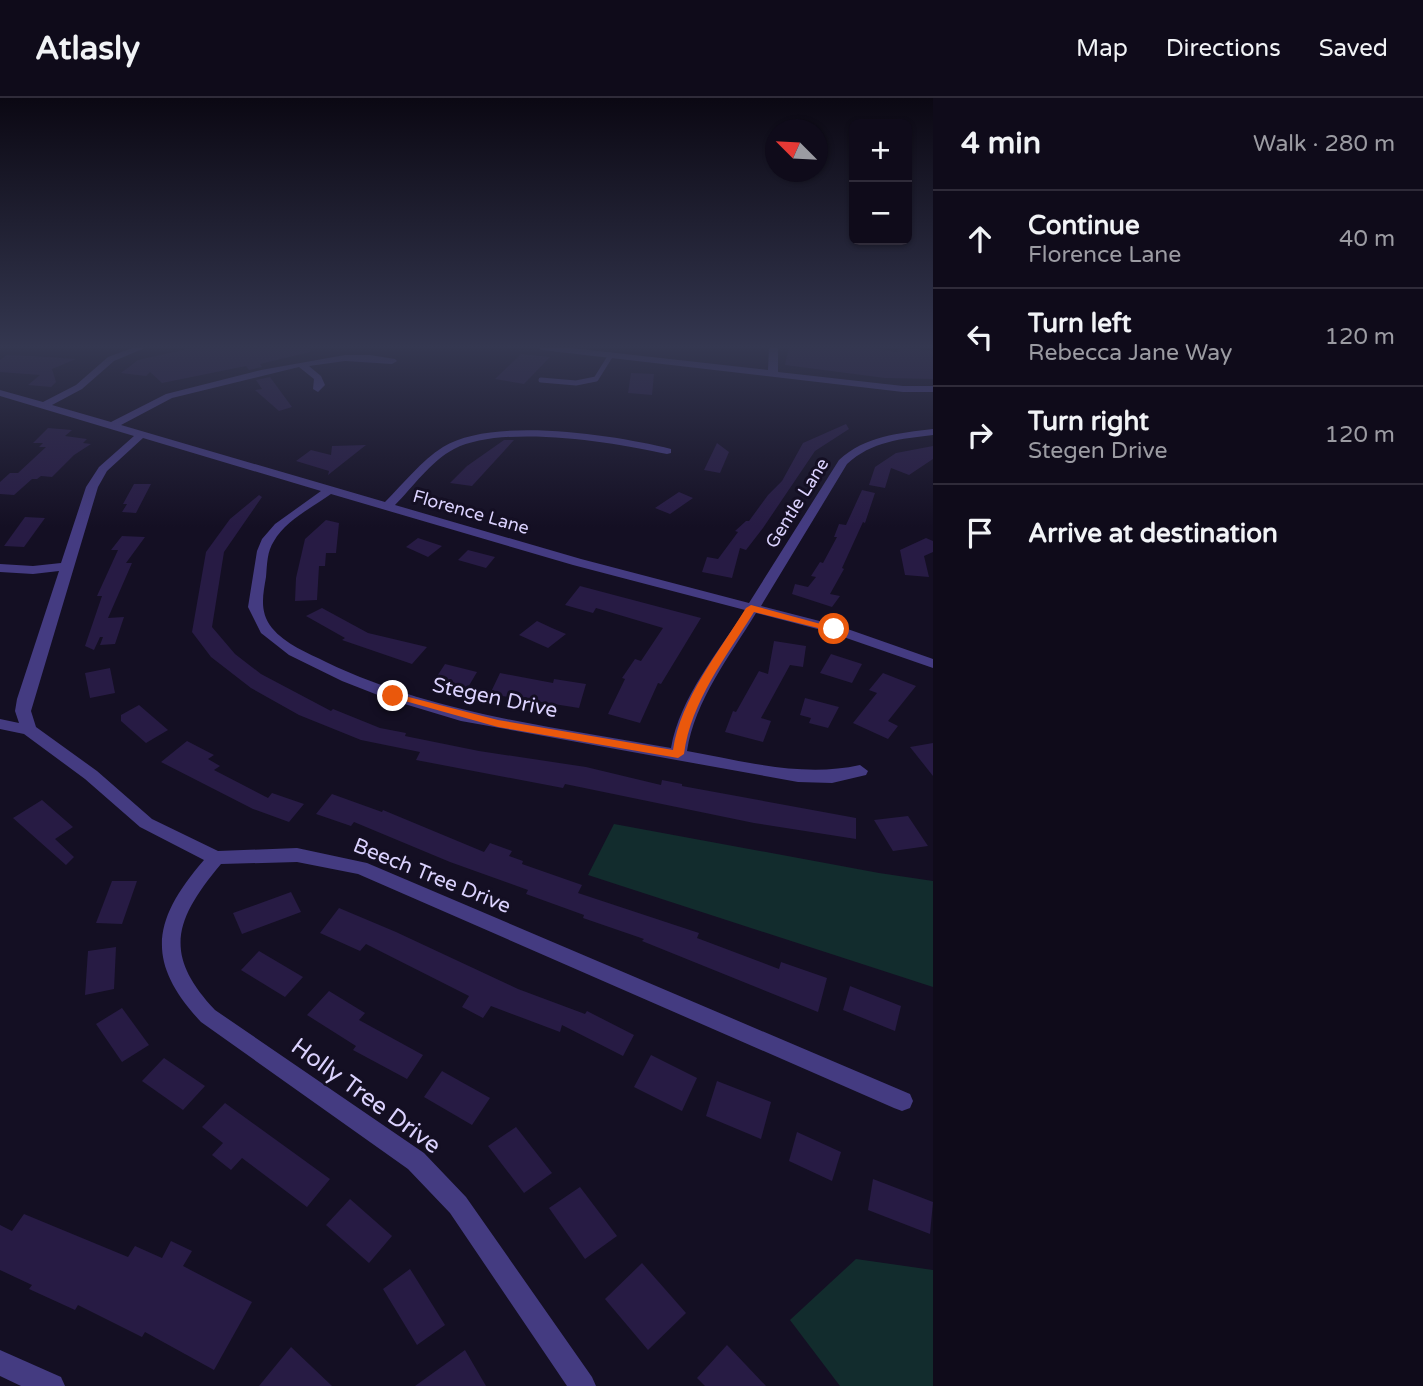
<!DOCTYPE html>
<html lang="en">
<head>
<meta charset="utf-8">
<style>
	:root { --surface:#0f0b1a; --page:#181423; --text:#f1f3f6; --muted:#9b9ba2; --line:#2f2b39 }
	body { margin:0; font-family:"Varela Round",sans-serif; background:var(--page); color:var(--text) }
	.controls { position:absolute; right:21px; top:21px; display:grid; overflow:hidden; border-radius:10px; box-shadow:0 2px 5px #0004 }
	.controls button { width:63px; height:63px; display:grid; place-items:center; padding:0; border:0; border-bottom:2px solid var(--line); background:var(--surface); color:var(--text); font:35px sans-serif }
	.compass { position:absolute; left:765px; top:21px; width:63px; height:63px; border-radius:50%; background:var(--surface); box-shadow:0 2px 5px #0004; rotate:294deg }
	.stop { position:absolute; width:21px; height:21px; margin:-16px; border:5px solid #ea580c; border-radius:50%; background:#fff }
	.stop.end { background:#ea580c; border-color:#fff; box-shadow:0 2px 7px #0008 }
	.list { margin:0; padding:0; list-style:none }
	h2 { display:flex; justify-content:space-between; align-items:center; height:91px; margin:0; padding:0 28px; font-size:30px }
	h2 small { font-size:23px; font-weight:400; color:var(--muted) }
	.list li { display:grid; grid-template-columns:46px 1fr auto; gap:21px; align-items:center; box-sizing:border-box; height:98px; padding:0 28px; border-top:2px solid var(--line) }
	.list b { display:block; font-size:26px; white-space:nowrap }
	.list p { margin:0; font-size:23px; white-space:nowrap; color:var(--muted) }
	.list em { font-size:23px; font-style:normal; color:var(--muted) }
	.icon { flex:none; width:38px; height:38px; fill:none; stroke:currentColor; stroke-width:2; stroke-linecap:round; stroke-linejoin:round }
	.map { position:relative; flex:none; width:933px; height:1288px; overflow:hidden }
	header { display:flex; align-items:center; gap:42px; box-sizing:border-box; height:98px; padding:0 35px; background:var(--surface); border-bottom:2px solid var(--line) }
	header strong { font-size:33px }
	nav { display:flex; gap:38px; margin-inline-start:auto; font-size:24px }
	main { display:flex }
	aside { flex:1; background:var(--surface) }
	.map>svg:first-child { display:block }
	.green { fill:#122c2d }
	.building { fill:#271b44 }
	.lines { fill:none; stroke-linecap:round; stroke-linejoin:round }
	.lane { stroke:#443b81; stroke-width:5 }
	.street { fill:#443b81; fill-rule:evenodd }
	.route { fill:#ea580c }
	.labels { text-anchor:middle; dominant-baseline:central; stroke-width:6; stroke-linejoin:round; paint-order:stroke }
	.far-street-label { font-size:18px; fill:#dbd2fe; stroke:#140f23 }
	.street-label { font-size:21px; fill:#dbd2fe; stroke:#140f23 }
	.near-street-label { font-size:24px; fill:#dbd2fe; stroke:#140f23 }
</style>
</head>
<body>
<header>
<strong>Atlasly</strong>
<nav><a>Map</a><a>Directions</a><a>Saved</a></nav>
</header>
<main>
<div class="map">
<svg width="933" height="1288" viewBox="0 0 933 1288">
	<rect width="100%" height="100%" fill="#140f23"/>
	<!-- green -->
	<g class="green">
		<polygon points="614,726 879,775 933,783 933,889 588,777"/>
		<polygon points="856,1161 933,1172 933,1288 840,1288 790,1222"/>
	</g>
	<!-- building -->
	<g class="building">
		<polygon points="196,249 310,249 310,254 260,266 262,269 249,272 246,268 162,285 150,274 146,278 121,275 138,262"/>
		<polygon points="789,249 868,249 897,254 902,249 933,253 933,281 885,280 785,267"/>
		<polygon points="521,256 550,259 524,286 495,281"/>
		<polygon points="7,257 31,258 76,261 52,271 56,284 51,289 28,287 40,277 0,274 0,262"/>
		<polygon points="631,275 654,276 652,297 628,295"/>
		<polygon points="270,279 292,309 279,313 255,292 262,291 256,282"/>
		<polygon points="846,326 849,331 815,353 763,430 746,452 740,450 732,480 702,474 707,459 718,461 738,434 735,433 746,423 749,423 768,397 782,383 803,345"/>
		<polygon points="48,330 72,332 65,338 87,341 83,345 91,346 74,357 52,379 41,378 37,381 32,381 14,397 0,396 0,384 10,375 18,375 46,349 39,349 43,345 33,345"/>
		<polygon points="504,342 514,342 472,388 450,385 467,368"/>
		<polygon points="717,345 729,354 720,375 704,372"/>
		<polygon points="366,347 328,377 329,373 296,363 311,352 331,357 332,348"/>
		<polygon points="933,348 933,361 909,377 891,370 885,390 869,387 875,369 896,355"/>
		<polygon points="134,386 151,386 136,415 122,414 127,406 123,406"/>
		<polygon points="862,392 875,395 865,425 863,424 842,470 844,471 830,496 840,498 832,509 792,496 795,486 808,489 816,479 811,478 820,464 823,465 837,439 834,439 839,426 846,427"/>
		<polygon points="679,394 693,400 670,416 655,410"/>
		<polygon points="259,397 262,399 224,454 212,529 235,556 261,576 331,613 333,611 380,630 406,635 405,638 479,653 586,669 661,687 662,682 682,686 682,688 856,720 856,741 754,725 565,686 563,690 416,662 420,654 361,642 299,617 251,590 211,559 192,534 206,454 230,421"/>
		<polygon points="25,419 45,420 24,449 4,448"/>
		<polygon points="326,422 339,425 336,455 326,455 325,468 319,468 317,502 295,503 296,480 305,441"/>
		<polygon points="122,438 145,439 126,465 132,465 108,520 124,519 115,546 100,547 103,539 100,539 94,552 85,548 102,498 97,498 118,452 111,452"/>
		<polygon points="418,440 442,448 428,459 406,449"/>
		<polygon points="926,440 933,443 933,454 924,458 929,479 905,477 900,452"/>
		<polygon points="468,452 495,459 486,470 458,462"/>
		<polygon points="580,488 701,520 661,586 658,585 640,625 608,616 625,581 622,580 635,561 641,563 663,530 596,510 593,515 565,507"/>
		<polygon points="322,510 368,535 427,549 412,566 342,542 345,540 306,518"/>
		<polygon points="537,523 552,530 566,536 548,550 519,537"/>
		<polygon points="774,543 806,548 803,569 790,567 761,620 771,623 763,644 725,634 733,613 736,614 759,573 768,576"/>
		<polygon points="831,556 862,566 852,585 820,575"/>
		<polygon points="445,566 477,574 467,591 434,583"/>
		<polygon points="110,570 115,595 90,600 85,575"/>
		<polygon points="500,575 553,585 554,581 586,586 579,610 490,596"/>
		<polygon points="883,575 916,588 888,623 898,628 888,641 853,625 877,595 869,592"/>
		<polygon points="805,600 839,609 828,630 809,625 811,620 800,617"/>
		<polygon points="139,607 168,632 146,645 121,623 121,617"/>
		<polygon points="187,643 214,657 208,661 220,668 214,672 268,700 272,695 304,706 289,724 253,711 161,664"/>
		<polygon points="933,645 933,678 910,649"/>
		<polygon points="332,696 382,714 383,712 484,754 490,745 512,753 509,758 523,763 522,766 582,787 578,795 699,835 697,840 779,871 781,864 827,880 818,914 642,843 644,841 583,820 584,817 526,796 528,792 450,764 354,724 351,728 316,716"/>
		<polygon points="42,702 73,729 55,741 74,759 66,767 13,720"/>
		<polygon points="908,718 928,748 893,753 874,722"/>
		<polygon points="112,783 137,783 122,826 96,825"/>
		<polygon points="291,794 301,814 242,836 233,815"/>
		<polygon points="339,810 396,834 518,891 585,916 587,913 634,937 623,958 562,927 560,934 491,908 483,920 462,909 469,898 366,846 360,853 320,835"/>
		<polygon points="116,849 114,891 85,897 88,853"/>
		<polygon points="259,853 303,879 285,899 241,872"/>
		<polygon points="850,888 901,908 895,933 843,912"/>
		<polygon points="329,893 365,915 359,922 423,957 407,981 353,952 356,948 307,917"/>
		<polygon points="122,910 149,947 122,964 96,926"/>
		<polygon points="651,957 697,980 682,1013 634,989"/>
		<polygon points="164,960 205,988 183,1012 142,983"/>
		<polygon points="442,973 490,1000 472,1027 424,999"/>
		<polygon points="717,983 771,1004 761,1041 706,1018"/>
		<polygon points="225,1005 330,1081 307,1109 242,1060 231,1072 212,1057 223,1045 202,1029"/>
		<polygon points="516,1029 552,1075 524,1095 488,1048"/>
		<polygon points="797,1034 841,1054 832,1083 789,1063"/>
		<polygon points="873,1081 933,1104 930,1136 868,1112"/>
		<polygon points="580,1089 617,1138 585,1161 549,1110"/>
		<polygon points="350,1101 392,1138 369,1165 326,1127"/>
		<polygon points="24,1116 128,1159 135,1148 162,1160 171,1143 192,1153 183,1168 252,1204 214,1272 145,1234 142,1239 78,1207 75,1212 29,1191 32,1187 0,1172 0,1127 12,1133"/>
		<polygon points="642,1165 686,1215 648,1252 605,1201"/>
		<polygon points="410,1171 445,1227 417,1247 383,1191"/>
		<polygon points="727,1247 766,1288 705,1288 697,1280"/>
		<polygon points="291,1249 332,1288 259,1288"/>
		<polygon points="465,1252 486,1288 415,1288"/>
	</g>
	<g class="lines">
		<!-- lane -->
		<polyline class="lane" points="541,282 576,285 596,281 611,257"/>
		<!-- street -->
		<g class="street">
			<path d="M135,249H147L114,263L82,291L52,307L111,324L166,296L261,272L345,257H370L395,261L397,263L392,266L345,263L309,268L321,278L325,287L318,294L313,291L314,281L299,269L172,300L121,327L385,404C404,385 421,363 443,349C493,318 615,337 671,351V355L667,356C614,344 503,326 454,351C431,363 413,389 395,407L581,461L749,505L839,362C865,338 899,335 933,331V337C901,341 872,343 847,366L761,508L839,528L933,561V570L829,534L756,515C730,558 695,602 687,653C744,663 802,680 860,667L868,673L866,677L832,685L798,684L461,623L388,601L342,583L289,557L261,535L248,509L257,453L262,441L275,426L321,393L143,340L107,373L98,389L31,613L36,629L97,673L152,721L218,753L297,750L367,765L910,996L913,1003L910,1010L902,1013L894,1010L358,776L297,764L221,766C175,821 162,856 215,912L424,1055L466,1099L592,1279L596,1288H567L450,1115L408,1071L201,924C145,864 152,822 204,762L140,729L85,681L24,636L0,631V621L19,625L15,613L17,601L59,473L33,476L0,474V466L33,468L61,465L86,389L99,369L134,338L0,298V292L43,304L76,287L108,259ZM331,396L573,467L745,512C718,555 680,599 671,650C554,629 434,616 326,564C308,555 285,546 272,530C259,514 263,497 266,479C267,467 267,453 274,443C285,423 313,409 331,396Z"/>
			<polygon points="537,249 562,249 768,272 769,249 778,249 778,274 903,288 933,288 933,294 903,294 542,252"/>
			<polygon points="0,1252 61,1279 65,1288 21,1288 0,1278"/>
		</g>
	</g>
	<!-- sky -->
	<linearGradient id="sky" x2="0" y2="1"><stop stop-color="#0b0813"/><stop offset="0.58" stop-color="#343750"/><stop offset="1" stop-color="#343750" stop-opacity="0"/></linearGradient>
	<rect width="933" height="429" fill="url(#sky)"/>
	<!-- route -->
	<path class="route" d="M751,507L839,531L834,534L754,514C726,559 691,603 684,656L678,660L498,629L387,598L393,595L498,622L673,652C681,600 719,554 746,510Z"/>
	<g class="labels">
		<!-- far-street labels -->
		<g class="far-street-label">
			<text transform="translate(797 405) rotate(-58)">Gentle Lane</text>
			<text transform="translate(471 414) rotate(16)">Florence Lane</text>
		</g>
		<!-- street labels -->
		<g class="street-label">
			<text transform="translate(495 600) rotate(12)">Stegen Drive</text>
			<text transform="translate(432 778) rotate(22)">Beech Tree Drive</text>
		</g>
		<!-- near-street labels -->
		<g class="near-street-label">
			<text transform="translate(366 998) rotate(36)">Holly Tree Drive</text>
		</g>
	</g>
</svg>
<div class="controls">
<button>+</button>
<button>−</button>
</div>
<svg class="compass" viewBox="-18 -18 36 36"><path d="M0-13l5 13h-10z" fill="#e53935"/><path d="M0 13l5-13h-10z" fill="#9b9ba2"/></svg>
<div class="stop" style="left:834px;top:531px"></div>
<div class="stop end" style="left:393px;top:598px"></div>
</div>
<aside>
<h2>4 min<small>Walk · 280 m</small></h2>
<ul class="list">
<li><svg class="icon" aria-label="ahead" viewBox="0 0 24 24"><path d="M12 20V5M6 11l6-6 6 6"/></svg><div><b>Continue</b><p>Florence Lane</p></div><em>40 m</em></li>
<li><svg class="icon" aria-label="left" viewBox="0 0 24 24"><path d="M17 20v-9H6M10 6l-5 5 5 5"/></svg><div><b>Turn left</b><p>Rebecca Jane Way</p></div><em>120 m</em></li>
<li><svg class="icon" aria-label="right" viewBox="0 0 24 24"><path d="M7 20v-9h11M14 6l5 5-5 5"/></svg><div><b>Turn right</b><p>Stegen Drive</p></div><em>120 m</em></li>
<li><svg class="icon" aria-label="arrive" viewBox="0 0 24 24"><path d="M6 21V4h12l-3 4 3 4H6"/></svg><div><b>Arrive at destination</b></div></li>
</ul>
</aside>
</main>
</body>
</html>
